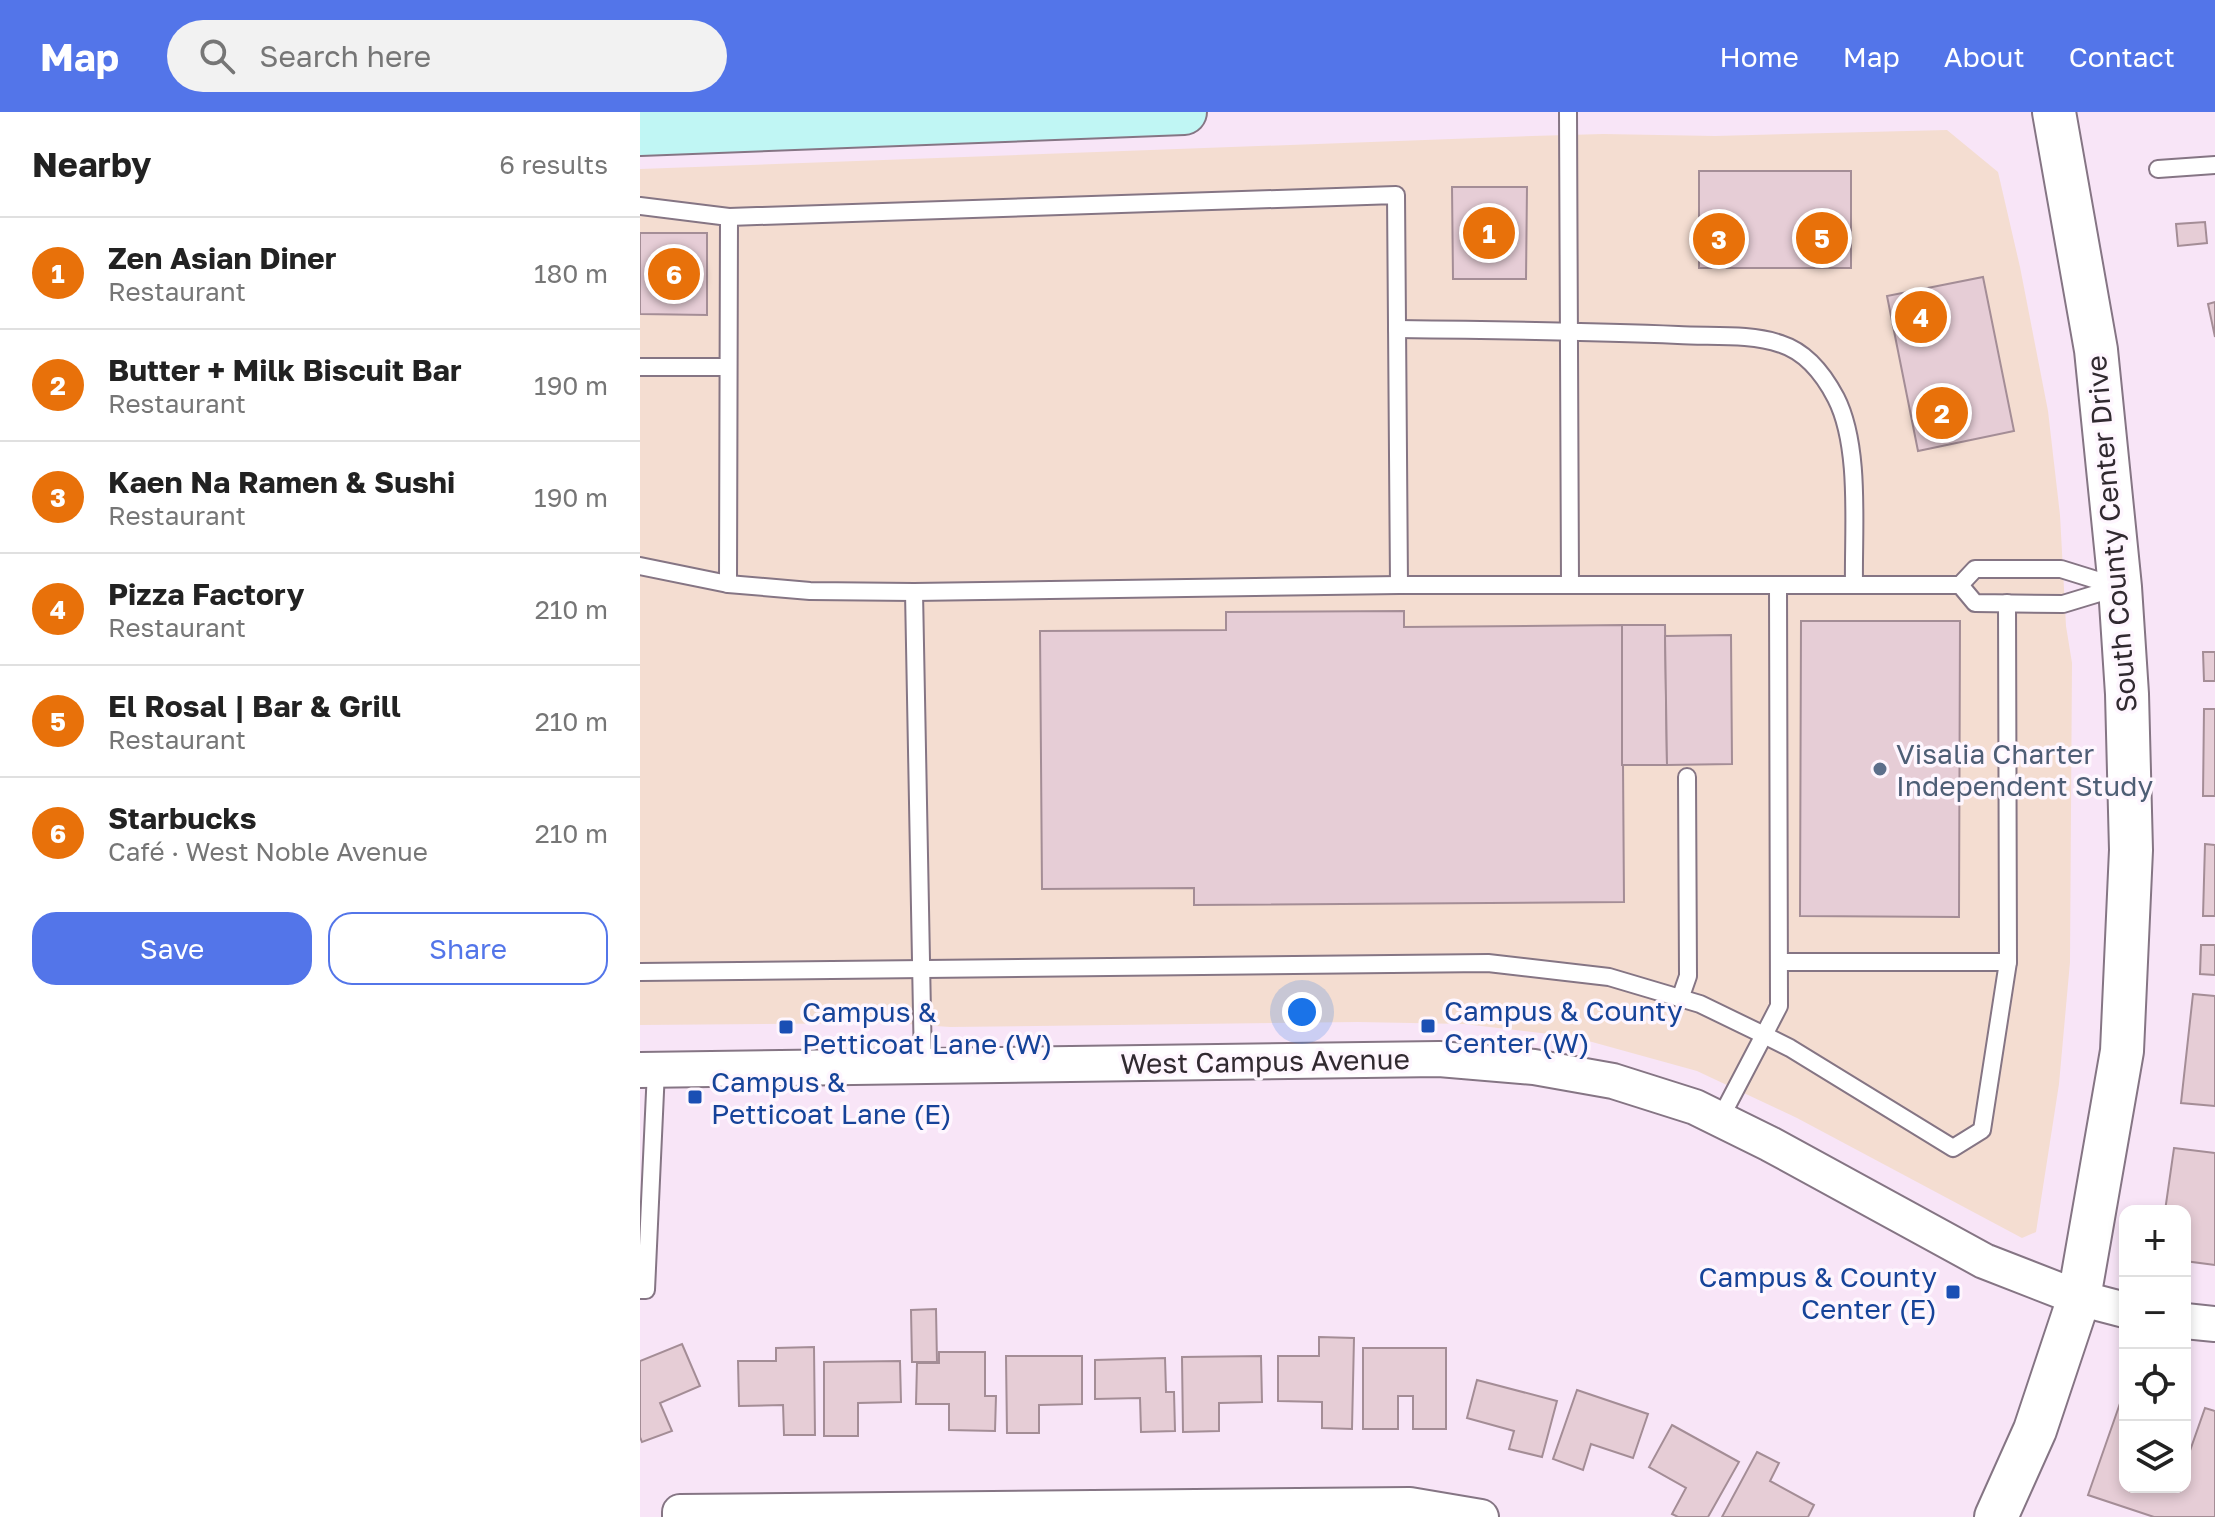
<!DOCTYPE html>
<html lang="en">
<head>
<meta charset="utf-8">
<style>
	:root { --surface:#fff; --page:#f2f2f2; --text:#222; --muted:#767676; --line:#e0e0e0; --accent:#5375e9 }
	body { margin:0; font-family:"Golos Text",sans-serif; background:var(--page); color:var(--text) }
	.controls { position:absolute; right:24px; bottom:24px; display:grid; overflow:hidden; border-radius:16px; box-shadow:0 4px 12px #0003 }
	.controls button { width:72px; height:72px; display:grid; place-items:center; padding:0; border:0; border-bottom:2px solid var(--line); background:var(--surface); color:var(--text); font:40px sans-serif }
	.you { position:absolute; left:662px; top:900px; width:28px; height:28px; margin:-20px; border:6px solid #fff; border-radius:50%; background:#1a73e8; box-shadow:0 0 0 12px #1a73e833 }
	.badge { display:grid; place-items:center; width:52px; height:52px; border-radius:50%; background:var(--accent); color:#fff; font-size:26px; font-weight:700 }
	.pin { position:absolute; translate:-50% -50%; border:4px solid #fff; box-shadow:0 2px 8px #0006 }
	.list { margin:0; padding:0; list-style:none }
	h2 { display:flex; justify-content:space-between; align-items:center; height:104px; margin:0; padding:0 32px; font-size:34px }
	h2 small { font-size:26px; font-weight:400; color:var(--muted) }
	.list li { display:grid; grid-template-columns:52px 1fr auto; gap:24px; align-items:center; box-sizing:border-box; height:112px; padding:0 32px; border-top:2px solid var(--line) }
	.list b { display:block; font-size:30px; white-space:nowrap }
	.list p { margin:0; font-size:26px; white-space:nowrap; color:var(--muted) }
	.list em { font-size:26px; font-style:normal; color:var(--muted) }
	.actions { display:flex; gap:16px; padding:24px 32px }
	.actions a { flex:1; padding:18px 0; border:2px solid var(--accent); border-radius:24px; text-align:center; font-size:28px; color:var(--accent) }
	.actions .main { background:var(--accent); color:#fff }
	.icon { flex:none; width:44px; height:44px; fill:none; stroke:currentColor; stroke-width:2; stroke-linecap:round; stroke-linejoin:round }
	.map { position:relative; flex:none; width:1575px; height:1405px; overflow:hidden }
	header { display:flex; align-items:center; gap:48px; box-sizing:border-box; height:112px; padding:0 40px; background:var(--accent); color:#fff }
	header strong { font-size:38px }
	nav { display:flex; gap:44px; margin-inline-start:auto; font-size:28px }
	.search { width:560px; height:72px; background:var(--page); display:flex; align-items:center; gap:20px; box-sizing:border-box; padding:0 28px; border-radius:44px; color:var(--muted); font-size:30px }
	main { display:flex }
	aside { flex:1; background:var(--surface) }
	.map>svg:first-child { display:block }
	.commercial { fill:#f4ddd1 }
	.building { fill:#e6cdd6; stroke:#a48d96; stroke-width:2 }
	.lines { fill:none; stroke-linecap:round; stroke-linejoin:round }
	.service-casing { stroke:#857584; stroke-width:20 }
	.minor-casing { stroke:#857584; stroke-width:38 }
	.tertiary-casing { stroke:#857584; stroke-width:46 }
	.secondary-casing { stroke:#857584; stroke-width:48 }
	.service { stroke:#fff; stroke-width:16 }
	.minor { stroke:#fff; stroke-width:34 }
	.tertiary { stroke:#fff; stroke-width:42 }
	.secondary { stroke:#c0f6f4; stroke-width:44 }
	.service-dot { fill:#5c6f8a; stroke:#fef6fe; stroke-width:3 }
	.transit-dot { fill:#1a4fb4; stroke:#fef6fe; stroke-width:3 }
	.labels { text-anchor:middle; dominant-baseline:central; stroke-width:7; stroke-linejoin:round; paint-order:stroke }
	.street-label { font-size:28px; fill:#312a30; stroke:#fef6fe }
	.service-label { font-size:28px; fill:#4e5e75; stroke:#fef6fe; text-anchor:start }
	.transit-label { font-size:28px; fill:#164399; stroke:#fef6fe; text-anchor:start }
</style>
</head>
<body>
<header>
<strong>Map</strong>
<div class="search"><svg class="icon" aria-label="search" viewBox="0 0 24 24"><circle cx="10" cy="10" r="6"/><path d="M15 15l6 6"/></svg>Search here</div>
<nav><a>Home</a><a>Map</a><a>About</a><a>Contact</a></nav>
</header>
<main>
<aside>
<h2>Nearby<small>6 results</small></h2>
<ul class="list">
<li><span class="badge" style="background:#e8710a">1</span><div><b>Zen Asian Diner</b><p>Restaurant</p></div><em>180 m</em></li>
<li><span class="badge" style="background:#e8710a">2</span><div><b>Butter + Milk Biscuit Bar</b><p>Restaurant</p></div><em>190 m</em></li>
<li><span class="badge" style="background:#e8710a">3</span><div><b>Kaen Na Ramen &amp; Sushi</b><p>Restaurant</p></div><em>190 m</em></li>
<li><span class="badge" style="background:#e8710a">4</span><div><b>Pizza Factory</b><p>Restaurant</p></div><em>210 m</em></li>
<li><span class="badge" style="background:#e8710a">5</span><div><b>El Rosal | Bar &amp; Grill</b><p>Restaurant</p></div><em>210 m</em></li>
<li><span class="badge" style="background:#e8710a">6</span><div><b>Starbucks</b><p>Café · West Noble Avenue</p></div><em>210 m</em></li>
</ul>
<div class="actions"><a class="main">Save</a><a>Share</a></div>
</aside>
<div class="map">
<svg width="1575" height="1405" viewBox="0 0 1575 1405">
	<rect width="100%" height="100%" fill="#f8e5f7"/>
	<!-- commercial -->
	<polygon class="commercial" points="1307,18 1358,60 1380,155 1408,299 1420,403 1426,514 1432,551 1430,850 1419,972 1396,1120 1382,1126 1157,1006 1057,959 934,925 824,912 718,910 310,915 254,911 0,913 0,57 892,24 963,22 1075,24"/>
	<!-- building -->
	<g class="building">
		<rect x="1059" y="59" width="152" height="97"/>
		<polygon points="812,75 887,75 886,167 813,167"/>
		<polygon points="1565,110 1567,131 1538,134 1536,112"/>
		<polygon points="0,121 67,121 67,203 0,202"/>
		<polygon points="1343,165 1374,319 1278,339 1247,184"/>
		<polygon points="1575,190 1575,225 1568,192"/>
		<polygon points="764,499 764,515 982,513 984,790 554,793 554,776 402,777 400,519 586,518 586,500"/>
		<polygon points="1161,509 1320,509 1319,805 1160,804"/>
		<polygon points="982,513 1025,513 1027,653 982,653"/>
		<polygon points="1091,523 1092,652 1027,653 1025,524"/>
		<polygon points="1563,540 1575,540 1575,569 1564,569"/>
		<polygon points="1564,597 1575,597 1575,684 1563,684"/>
		<polygon points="1565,732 1575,733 1575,804 1563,804"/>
		<polygon points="1561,833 1575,833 1575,863 1560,862"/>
		<polygon points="1553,882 1575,884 1575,994 1541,991"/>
		<polygon points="1534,1036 1575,1041 1575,1153 1545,1149 1545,1099 1525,1099"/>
		<polygon points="296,1197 297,1250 272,1250 271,1198"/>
		<polygon points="679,1225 714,1226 712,1317 682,1316 682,1290 638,1289 638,1244 679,1244"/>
		<polygon points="42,1232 60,1274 20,1291 32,1319 2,1330 0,1325 0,1249"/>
		<polygon points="174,1235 175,1323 144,1323 143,1293 99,1294 98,1249 136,1249 136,1236"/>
		<polygon points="723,1236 806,1236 806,1317 773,1317 773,1284 758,1284 758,1317 723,1317"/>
		<polygon points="299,1240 345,1240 345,1284 356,1284 355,1319 309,1318 309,1292 276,1292 277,1251 299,1251"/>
		<polygon points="366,1244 442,1244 442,1292 399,1293 399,1321 367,1321"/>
		<polygon points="621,1244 622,1290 579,1291 579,1319 543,1320 542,1245"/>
		<polygon points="525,1246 526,1280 534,1280 535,1319 501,1320 500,1286 455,1287 455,1248"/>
		<polygon points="260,1249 261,1290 218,1291 218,1324 184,1324 184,1250"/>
		<polygon points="837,1268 917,1289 902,1345 869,1337 874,1319 827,1306"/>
		<polygon points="1485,1277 1485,1375 1545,1375 1545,1353 1565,1296 1575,1299 1575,1405 1514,1405 1448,1383"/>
		<polygon points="937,1278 1008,1302 993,1346 951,1332 943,1358 913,1347"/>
		<polygon points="1032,1313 1099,1350 1068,1405 1038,1405 1032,1402 1046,1376 1009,1355"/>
		<polygon points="1117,1340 1139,1351 1130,1369 1174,1393 1168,1405 1082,1405"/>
	</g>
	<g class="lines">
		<defs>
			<g id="service">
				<polyline points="928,0 930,473"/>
				<polyline points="1518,57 1575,53"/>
				<polyline points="0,94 89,105"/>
				<path d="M757,217C851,218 945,219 1038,223C1070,225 1110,221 1141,232C1166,240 1184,263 1196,286C1221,335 1213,417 1214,472"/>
				<polyline points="0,255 88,255"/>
				<polyline points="0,454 88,472 170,479 274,480 759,473 1320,473 1335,457 1421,457 1479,475"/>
				<polyline points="88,472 89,105 756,83 759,473"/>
				<polyline points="1138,473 1139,894 1124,923 1150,936 1313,1036 1342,1018 1368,850 1367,491"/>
				<polyline points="1320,473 1335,491 1423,492 1479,475"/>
				<polyline points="274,480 283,954"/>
				<polyline points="1140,850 1368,850"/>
				<polyline points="0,860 848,851 969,865 1060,892 1124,923 1080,1007"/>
				<polyline points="1040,887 1048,864 1047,665"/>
				<polyline points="0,1178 6,1178 16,958"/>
			</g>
			<g id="minor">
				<polyline points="0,958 799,947 894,955 973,969 1055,995 1130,1032 1344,1149 1439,1186 1485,1198"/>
				<polyline points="1545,1209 1575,1212"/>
				<polyline points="40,1405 40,1400 770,1393 841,1405"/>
			</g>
			<polyline id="tertiary" points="1356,1405 1395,1318 1439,1186 1482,939 1491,738 1487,582 1480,475 1456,238 1414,0"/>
			<polyline id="secondary" points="0,21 544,0"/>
		</defs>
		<!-- service casing -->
		<use href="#service" class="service-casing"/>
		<!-- minor casing -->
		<use href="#minor" class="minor-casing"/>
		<!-- tertiary casing -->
		<use href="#tertiary" class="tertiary-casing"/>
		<!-- secondary casing -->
		<use href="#secondary" class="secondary-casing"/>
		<!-- service -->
		<use href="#service" class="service"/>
		<!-- minor -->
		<use href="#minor" class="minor"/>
		<!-- tertiary -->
		<use href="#tertiary" class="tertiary"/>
		<!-- secondary -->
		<use href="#secondary" class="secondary"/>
	</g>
	<!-- markers -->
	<circle class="service-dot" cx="1240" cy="657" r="8"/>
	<g class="transit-dot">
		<rect x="780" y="906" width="16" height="16" rx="4"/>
		<rect x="138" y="907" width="16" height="16" rx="4"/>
		<rect x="47" y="977" width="16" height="16" rx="4"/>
		<rect x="1305" y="1172" width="16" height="16" rx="4"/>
	</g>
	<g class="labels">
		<!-- street labels -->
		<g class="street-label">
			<text transform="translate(1471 422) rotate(-95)">South County Center Drive</text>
			<text transform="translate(625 949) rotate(-1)">West Campus Avenue</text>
		</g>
		<!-- service labels -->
		<g class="service-label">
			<text x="1256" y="641">Visalia Charter<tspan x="1256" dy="32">Independent Study</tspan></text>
		</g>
		<!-- transit labels -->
		<g class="transit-label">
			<text x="804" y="898">Campus &amp; County<tspan x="804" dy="32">Center (W)</tspan></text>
			<text x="162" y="899">Campus &amp;<tspan x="162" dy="32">Petticoat Lane (W)</tspan></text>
			<text x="71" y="969">Campus &amp;<tspan x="71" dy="32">Petticoat Lane (E)</tspan></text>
			<text x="1297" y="1164" text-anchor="end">Campus &amp; County<tspan x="1297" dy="32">Center (E)</tspan></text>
		</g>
	</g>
</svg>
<div class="controls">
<button>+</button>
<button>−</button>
<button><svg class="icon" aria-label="locate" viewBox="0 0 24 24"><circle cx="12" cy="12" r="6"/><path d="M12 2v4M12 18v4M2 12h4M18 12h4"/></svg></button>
<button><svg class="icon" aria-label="layers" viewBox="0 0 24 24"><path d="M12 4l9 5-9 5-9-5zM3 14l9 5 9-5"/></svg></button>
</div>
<div class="you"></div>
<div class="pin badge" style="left:849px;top:121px;background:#e8710a">1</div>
<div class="pin badge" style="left:1302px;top:301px;background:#e8710a">2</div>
<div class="pin badge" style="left:1079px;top:127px;background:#e8710a">3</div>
<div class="pin badge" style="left:1281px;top:205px;background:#e8710a">4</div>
<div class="pin badge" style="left:1182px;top:126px;background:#e8710a">5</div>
<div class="pin badge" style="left:34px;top:162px;background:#e8710a">6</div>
</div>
</main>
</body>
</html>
